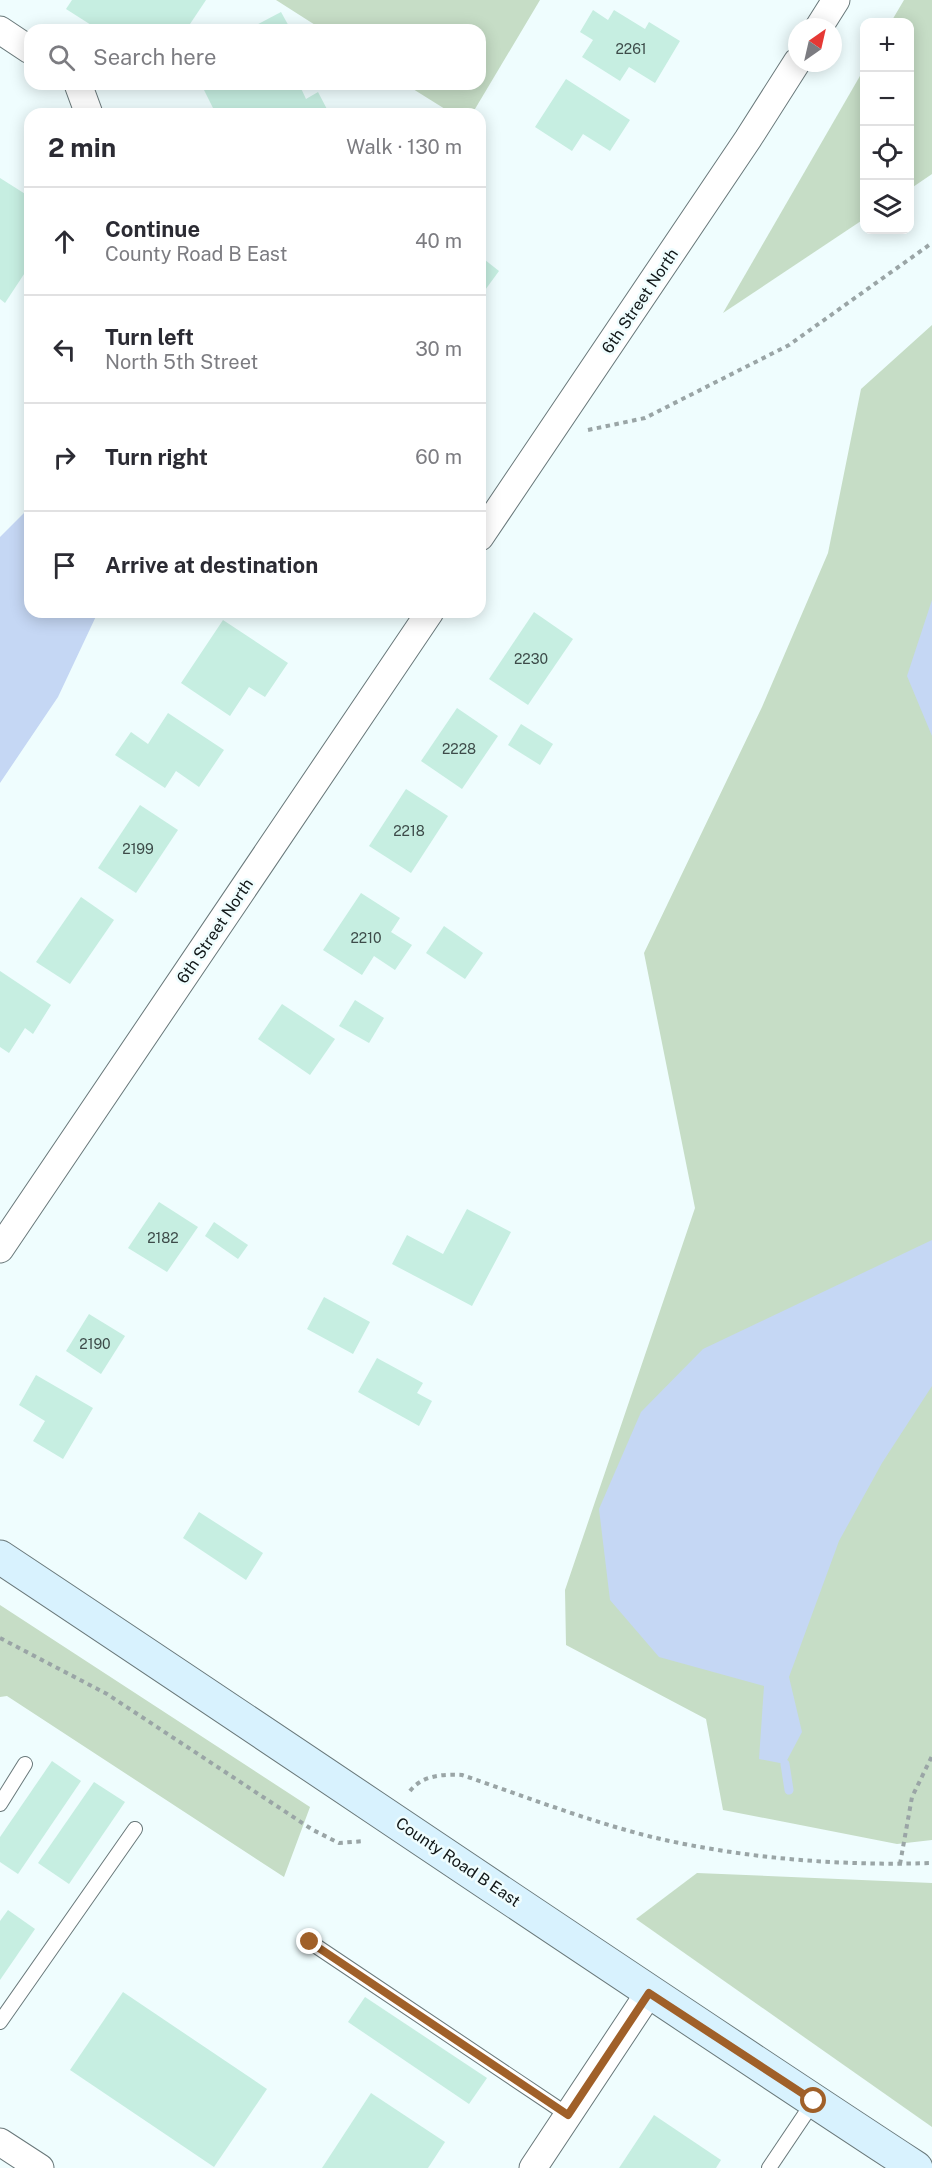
<!DOCTYPE html>
<html lang="en">
<head>
<meta charset="utf-8">
<style>
	:root { --surface:#fff; --page:#f7f7f7; --text:#2b2b33; --muted:#7c7c81; --line:#e1e1e2 }
	body { margin:0; font-family:"Public Sans",sans-serif; background:var(--page); color:var(--text) }
	.controls { position:absolute; right:18px; top:18px; display:grid; overflow:hidden; border-radius:12px; box-shadow:0 3px 15px #0003 }
	.controls button { width:54px; height:54px; display:grid; place-items:center; padding:0; border:0; border-bottom:2px solid var(--line); background:var(--surface); color:var(--text); font:30px sans-serif }
	.compass { position:absolute; left:788px; top:18px; width:54px; height:54px; border-radius:50%; background:var(--surface); box-shadow:0 3px 15px #0003; rotate:34deg }
	.stop { position:absolute; width:18px; height:18px; margin:-14px; border:4px solid #a06029; border-radius:50%; background:#fff }
	.stop.end { background:#a06029; border-color:#fff; box-shadow:0 2px 6px #0008 }
	.list { margin:0; padding:0; list-style:none }
	h2 { display:flex; justify-content:space-between; align-items:center; height:78px; margin:0; padding:0 24px; font-size:26px }
	h2 small { font-size:20px; font-weight:400; color:var(--muted) }
	.list li { display:grid; grid-template-columns:39px 1fr auto; gap:18px; align-items:center; box-sizing:border-box; height:108px; padding:0 24px; border-top:2px solid var(--line) }
	.list b { display:block; font-size:22px; white-space:nowrap }
	.list p { margin:0; font-size:20px; white-space:nowrap; color:var(--muted) }
	.list em { font-size:20px; font-style:normal; color:var(--muted) }
	.icon { flex:none; width:33px; height:33px; fill:none; stroke:currentColor; stroke-width:2; stroke-linecap:round; stroke-linejoin:round }
	.map { position:relative; flex:none; width:932px; height:2168px; overflow:hidden }
	.search { position:absolute; background:var(--surface); box-shadow:0 3px 15px #0003; left:24px; top:24px; width:462px; height:66px; display:flex; align-items:center; gap:15px; box-sizing:border-box; padding:0 21px; border-radius:18px; color:var(--muted); font-size:22px }
	.panel { position:absolute; background:var(--surface); box-shadow:0 3px 15px #0003; left:24px; top:108px; width:462px; height:510px; border-radius:18px }
	.map>svg:first-child { display:block }
	.green { fill:#c6ddc6 }
	.water { fill:#c5d7f4 }
	.lines { fill:none; stroke-linecap:round; stroke-linejoin:round }
	.stream { stroke:#c5d7f4; stroke-width:9 }
	.building { fill:#c6eee1 }
	.lane-casing { stroke:#69787a; stroke-width:16 }
	.street-casing { stroke:#69787a; stroke-width:29 }
	.secondary-casing { stroke:#69787a; stroke-width:35 }
	.path { stroke:#9aa5a6; stroke-width:4; stroke-dasharray:4.5 4.5; stroke-linecap:butt }
	.lane { stroke:#fff; stroke-width:14 }
	.street { stroke:#fff; stroke-width:27 }
	.secondary { stroke:#d8f2fe; stroke-width:33 }
	.route { stroke:#a06029; stroke-width:8 }
	.labels { text-anchor:middle; dominant-baseline:central; stroke-width:5; stroke-linejoin:round; paint-order:stroke }
	.number-label { font-size:14px; fill:#3d4b49 }
	.street-label { font-size:16px; fill:#0f1516; stroke:#effdfe }
</style>
</head>
<body>
<div class="map">
<svg width="932" height="2168" viewBox="0 0 932 2168">
	<rect width="100%" height="100%" fill="#effdfe"/>
	<!-- green -->
	<g class="green">
		<polygon points="276,0 540,0 472,114 453,114 405,84 480,84 480,30 323,30"/>
		<polygon points="904,0 932,0 932,174 910,189 910,22 891,22"/>
		<polygon points="864,69 864,219 723,313"/>
		<polygon points="932,325 932,1840 897,1844 723,1810 706,1719 566,1645 565,1590 695,1208 644,953 762,707 828,553 861,389"/>
		<polygon points="0,1605 310,1807 284,1877 7,1696 0,1697"/>
		<polygon points="697,1873 932,1883 932,2127 636,1919"/>
	</g>
	<!-- water -->
	<g class="water">
		<polygon points="26,511 30,511 30,612 98,612 58,697 0,783 0,537"/>
		<polygon points="932,600 932,736 907,676"/>
		<polygon points="932,1240 932,1386 882,1463 839,1541 789,1677 802,1732 785,1764 759,1759 764,1686 659,1657 610,1600 599,1509 641,1412 703,1349"/>
	</g>
	<g class="lines">
		<!-- stream -->
		<polyline class="stream" points="785,1764 789,1790"/>
	</g>
	<!-- building -->
	<g class="building">
		<polygon points="72,0 206,0 186,30 99,30 66,9"/>
		<polygon points="593,10 608,20 614,10 645,29 649,22 680,41 655,83 629,67 620,81 582,57 593,40 580,32"/>
		<polygon points="281,12 291,30 247,30"/>
		<polygon points="566,79 630,120 610,151 583,134 572,151 535,127"/>
		<polygon points="201,84 299,84 306,99 318,92 329,113 216,114"/>
		<polygon points="0,178 30,197 30,265 5,303 0,299"/>
		<polygon points="480,256 499,271 480,297"/>
		<polygon points="534,612 573,639 528,705 489,679"/>
		<polygon points="223,620 288,663 265,697 249,687 230,716 181,683"/>
		<polygon points="457,708 498,736 462,789 421,761"/>
		<polygon points="168,713 224,750 199,787 176,771 165,788 115,755 131,732 148,744"/>
		<polygon points="521,724 553,744 540,765 508,745"/>
		<polygon points="406,789 448,816 411,873 369,846"/>
		<polygon points="140,805 178,830 136,893 98,868"/>
		<polygon points="361,893 400,918 391,932 412,945 395,970 374,956 362,975 323,950"/>
		<polygon points="81,897 114,920 70,984 36,962"/>
		<polygon points="444,926 483,953 465,979 426,953"/>
		<polygon points="0,971 51,1005 33,1034 25,1028 9,1053 0,1047"/>
		<polygon points="355,1000 384,1018 369,1043 339,1026"/>
		<polygon points="282,1004 335,1039 310,1075 258,1039"/>
		<polygon points="159,1202 198,1227 167,1272 128,1248"/>
		<polygon points="467,1209 511,1232 472,1306 392,1264 407,1235 443,1254"/>
		<polygon points="214,1222 248,1245 238,1259 205,1236"/>
		<polygon points="324,1297 370,1322 353,1354 307,1329"/>
		<polygon points="89,1314 125,1336 101,1374 66,1351"/>
		<polygon points="377,1358 423,1383 417,1393 432,1401 419,1426 358,1392"/>
		<polygon points="36,1375 93,1408 63,1459 33,1441 45,1421 19,1405"/>
		<polygon points="199,1512 263,1553 246,1580 183,1538"/>
		<polygon points="52,1761 81,1781 18,1874 0,1862 0,1837"/>
		<polygon points="94,1782 125,1802 69,1884 38,1863"/>
		<polygon points="8,1910 35,1929 0,1980 0,1921"/>
		<polygon points="123,1992 267,2089 214,2167 70,2070"/>
		<polygon points="365,1997 487,2078 469,2104 348,2022"/>
		<polygon points="371,2093 445,2142 428,2168 322,2168"/>
		<polygon points="654,2115 721,2160 716,2168 619,2168"/>
	</g>
	<g class="lines">
		<defs>
			<g id="lane">
				<polyline points="0,1804 25,1764"/>
				<polyline points="310,1942 568,2115"/>
				<polyline points="0,2022 135,1829"/>
				<polyline points="769,2168 814,2101"/>
			</g>
			<g id="street">
				<polyline points="819,27 836,0"/>
				<polyline points="0,30 30,50"/>
				<polyline points="78,84 89,114"/>
				<polyline points="480,537 748,139 797,62"/>
				<polyline points="0,1249 430,612"/>
				<polyline points="0,2142 40,2168"/>
				<polyline points="533,2168 649,1993"/>
			</g>
			<path id="secondary" d="M0,1557C306,1760 609,1967 916,2168"/>
		</defs>
		<!-- lane casing -->
		<use href="#lane" class="lane-casing"/>
		<!-- street casing -->
		<use href="#street" class="street-casing"/>
		<!-- secondary casing -->
		<use href="#secondary" class="secondary-casing"/>
		<!-- path -->
		<g class="path">
			<polyline points="588,430 645,418 789,345 932,243"/>
			<polyline points="0,1638 107,1694 313,1830 339,1843 365,1841"/>
			<path d="M410,1791C422,1775 444,1774 462,1775C527,1797 598,1825 665,1840C752,1859 844,1866 932,1863"/>
			<polyline points="900,1864 912,1797 932,1756"/>
		</g>
		<!-- lane -->
		<use href="#lane" class="lane"/>
		<!-- street -->
		<use href="#street" class="street"/>
		<!-- secondary -->
		<use href="#secondary" class="secondary"/>
	</g>
	<g class="lines">
		<!-- route -->
		<polyline class="route" points="310,1942 568,2115 649,1993 814,2101"/>
	</g>
	<g class="labels">
		<!-- number labels -->
		<g class="number-label">
			<text x="631" y="49">2261</text>
			<text x="531" y="659">2230</text>
			<text x="459" y="749">2228</text>
			<text x="409" y="831">2218</text>
			<text x="138" y="849">2199</text>
			<text x="366" y="938">2210</text>
			<text x="163" y="1238">2182</text>
			<text x="95" y="1344">2190</text>
		</g>
		<!-- street labels -->
		<g class="street-label">
			<text transform="translate(640 301) rotate(-56)">6th Street North</text>
			<text transform="translate(215 931) rotate(-56)">6th Street North</text>
			<text transform="translate(458 1862) rotate(34)">County Road B East</text>
		</g>
	</g>
</svg>
<div class="controls">
<button>+</button>
<button>−</button>
<button><svg class="icon" aria-label="locate" viewBox="0 0 24 24"><circle cx="12" cy="12" r="6"/><path d="M12 2v4M12 18v4M2 12h4M18 12h4"/></svg></button>
<button><svg class="icon" aria-label="layers" viewBox="0 0 24 24"><path d="M12 4l9 5-9 5-9-5zM3 14l9 5 9-5"/></svg></button>
</div>
<svg class="compass" viewBox="-18 -18 36 36"><path d="M0-13l5 13h-10z" fill="#e53935"/><path d="M0 13l5-13h-10z" fill="#7c7c81"/></svg>
<div class="stop" style="left:814px;top:2101px"></div>
<div class="stop end" style="left:310px;top:1942px"></div>
<div class="search"><svg class="icon" aria-label="search" viewBox="0 0 24 24"><circle cx="10" cy="10" r="6"/><path d="M15 15l6 6"/></svg>Search here</div>
<section class="panel">
<h2>2 min<small>Walk · 130 m</small></h2>
<ul class="list">
<li><svg class="icon" aria-label="ahead" viewBox="0 0 24 24"><path d="M12 20V5M6 11l6-6 6 6"/></svg><div><b>Continue</b><p>County Road B East</p></div><em>40 m</em></li>
<li><svg class="icon" aria-label="left" viewBox="0 0 24 24"><path d="M17 20v-9H6M10 6l-5 5 5 5"/></svg><div><b>Turn left</b><p>North 5th Street</p></div><em>30 m</em></li>
<li><svg class="icon" aria-label="right" viewBox="0 0 24 24"><path d="M7 20v-9h11M14 6l5 5-5 5"/></svg><div><b>Turn right</b></div><em>60 m</em></li>
<li><svg class="icon" aria-label="arrive" viewBox="0 0 24 24"><path d="M6 21V4h12l-3 4 3 4H6"/></svg><div><b>Arrive at destination</b></div></li>
</ul>
</section>
</div>
</body>
</html>
